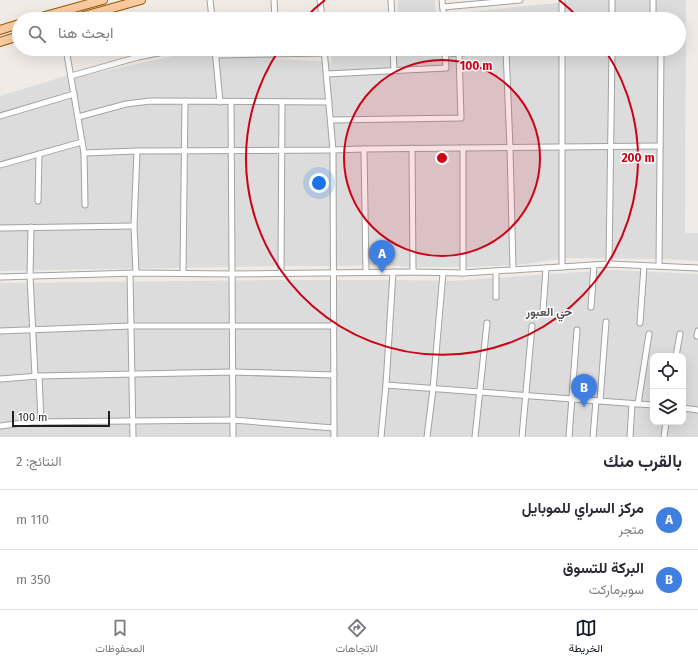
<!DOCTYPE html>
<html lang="ar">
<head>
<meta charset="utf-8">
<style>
	:root { --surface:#fff; --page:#f7f7f7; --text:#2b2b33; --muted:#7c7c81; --line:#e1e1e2; --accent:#111827 }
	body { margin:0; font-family:"Fira Sans",Vazirmatn,sans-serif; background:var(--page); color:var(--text); direction:rtl }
	.controls { position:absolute; right:12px; bottom:12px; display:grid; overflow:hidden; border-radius:8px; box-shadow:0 4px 16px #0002 }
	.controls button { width:36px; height:36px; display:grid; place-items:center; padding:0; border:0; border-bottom:1px solid var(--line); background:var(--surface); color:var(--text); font:20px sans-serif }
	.scale { position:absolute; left:12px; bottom:10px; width:98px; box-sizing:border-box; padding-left:4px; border:2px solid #1f1f1f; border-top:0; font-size:11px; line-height:14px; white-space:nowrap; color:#1f1f1f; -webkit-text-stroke:3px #fff; paint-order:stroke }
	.you { position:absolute; left:319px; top:183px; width:14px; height:14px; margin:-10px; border:3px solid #fff; border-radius:50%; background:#1a73e8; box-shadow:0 0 0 6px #1a73e833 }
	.badge { display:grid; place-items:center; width:26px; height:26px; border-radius:50%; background:var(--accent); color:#fff; font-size:13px; font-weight:700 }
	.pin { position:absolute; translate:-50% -33px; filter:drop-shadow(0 1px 2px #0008) }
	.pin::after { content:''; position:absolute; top:21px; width:14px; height:12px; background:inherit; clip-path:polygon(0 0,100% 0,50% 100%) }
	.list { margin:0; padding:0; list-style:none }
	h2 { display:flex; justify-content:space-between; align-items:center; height:52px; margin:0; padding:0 16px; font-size:17px }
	h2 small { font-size:13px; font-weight:400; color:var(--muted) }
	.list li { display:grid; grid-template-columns:26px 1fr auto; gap:12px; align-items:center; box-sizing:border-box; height:60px; padding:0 16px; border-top:1px solid var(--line) }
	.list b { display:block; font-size:15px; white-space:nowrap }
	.list p { margin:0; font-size:13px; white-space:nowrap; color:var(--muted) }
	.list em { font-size:13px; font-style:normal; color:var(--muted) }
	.icon { flex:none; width:22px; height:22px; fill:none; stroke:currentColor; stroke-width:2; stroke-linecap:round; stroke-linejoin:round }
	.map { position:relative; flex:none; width:698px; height:437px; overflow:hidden; direction:ltr }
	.search { position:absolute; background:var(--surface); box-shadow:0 4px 16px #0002; left:12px; right:12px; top:12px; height:44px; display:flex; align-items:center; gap:10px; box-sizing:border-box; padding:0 14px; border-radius:22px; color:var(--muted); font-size:15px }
	.sheet { height:172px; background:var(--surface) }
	nav { display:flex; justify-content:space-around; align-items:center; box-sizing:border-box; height:56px; border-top:1px solid var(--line); background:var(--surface); font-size:11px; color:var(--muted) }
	nav a { display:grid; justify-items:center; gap:2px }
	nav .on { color:var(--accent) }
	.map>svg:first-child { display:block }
	.residential { fill:#dddcdc; fill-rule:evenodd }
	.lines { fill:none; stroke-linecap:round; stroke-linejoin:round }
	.street-casing { stroke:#a3a3a3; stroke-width:7 }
	.primary-casing { stroke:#995701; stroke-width:10 }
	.street { stroke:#fff; stroke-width:5 }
	.primary { stroke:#fbca9f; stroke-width:8 }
	.ring { fill:none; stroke:#cc0217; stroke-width:2 }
	.labels { text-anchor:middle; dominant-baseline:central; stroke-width:3; stroke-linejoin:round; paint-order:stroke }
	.neighbourhood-label { font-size:12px; font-weight:bold; fill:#525252; stroke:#fff }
	.centre { fill:#cc0217; stroke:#fff; stroke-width:2 }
	.ring-label { font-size:12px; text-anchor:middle; font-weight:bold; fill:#cc0217; stroke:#fff; stroke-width:3; stroke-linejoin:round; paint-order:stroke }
</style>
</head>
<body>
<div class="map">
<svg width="698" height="437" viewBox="0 0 698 437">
	<rect width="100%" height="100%" fill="#f0ebe5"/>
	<!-- residential -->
	<g class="residential">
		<polygon points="398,0 435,0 436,15 567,2 568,0 686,0 685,233 698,233 698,261 664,259 567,258 518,265 470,267 420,267 371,265 341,266 287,266 0,271 0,96 65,76 78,77 205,49 274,49 275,59 332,62 331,49 679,49 679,19 398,19"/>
		<path d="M612,270L698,274V437H0V283L285,280H399L451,281ZM653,356H683V422H653Z"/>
	</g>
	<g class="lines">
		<defs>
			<g id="street">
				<polyline points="210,0 212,19"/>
				<polyline points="274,0 275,19"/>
				<polyline points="320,0 322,19"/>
				<polyline points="391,0 392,19"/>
				<polyline points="442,0 444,19"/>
				<polyline points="443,7 520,0"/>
				<polyline points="562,19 562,0"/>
				<polyline points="612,19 612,0"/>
				<polyline points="653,19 653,0"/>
				<polyline points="66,49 84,153 85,205"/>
				<polyline points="215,49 220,102"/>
				<polyline points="324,49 333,150 334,437"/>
				<polyline points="393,49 394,71"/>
				<polyline points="506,50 510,148 513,270"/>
				<polyline points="446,54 515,49"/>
				<polyline points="216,55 325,53"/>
				<polyline points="327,74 446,68 445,49"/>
				<polyline points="71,76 138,57 179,49"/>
				<polyline points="231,102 233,437"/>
				<polyline points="0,116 74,94"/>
				<polyline points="78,117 126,104 150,101 329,102"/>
				<polyline points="331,120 461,118 459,53"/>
				<polyline points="412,148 413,272"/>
				<polyline points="463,148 463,273"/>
				<polyline points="364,149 366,272"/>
				<polyline points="84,153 137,151 333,150 364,149 660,146"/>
				<polyline points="0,165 82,142"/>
				<polyline points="38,201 39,154"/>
				<polyline points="31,227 30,276 35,376"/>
				<polyline points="0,228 134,226"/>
				<polyline points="609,264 612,49"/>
				<polyline points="659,266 661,49"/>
				<polyline points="562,267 562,49"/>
				<polyline points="136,273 134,226 137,151"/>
				<polyline points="183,273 185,101"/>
				<polyline points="281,273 282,102"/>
				<polyline points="130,274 133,437"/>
				<polyline points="0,277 136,273 232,274 413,272 463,273 609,264 698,268"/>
				<polyline points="496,297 496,271"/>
				<polyline points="591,307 594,265"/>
				<polyline points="543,311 546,268"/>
				<polyline points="640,323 644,266"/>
				<polyline points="0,331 131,326 334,326"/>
				<polyline points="697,336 698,331"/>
				<polyline points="676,356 680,334"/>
				<polyline points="39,376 41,422"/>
				<polyline points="0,379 39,376 233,372 334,375"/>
				<polyline points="386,385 653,405"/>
				<polyline points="600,401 606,322"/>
				<polyline points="638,404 649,334"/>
				<polyline points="683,408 698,410"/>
				<polyline points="0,426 31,422 233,420 334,428"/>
				<polyline points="381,437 386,385 393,272"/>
				<polyline points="427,437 433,389 443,273"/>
				<polyline points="475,437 487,323"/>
				<polyline points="522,437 532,326"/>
				<polyline points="569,437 577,330"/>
				<polyline points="593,437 596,401"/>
				<polyline points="630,437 632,404"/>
				<polyline points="664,437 666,422"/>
			</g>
			<g id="primary">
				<polyline points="34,19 103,0"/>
				<polyline points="73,19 141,0"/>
				<polyline points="0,30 19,24"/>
				<polyline points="0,42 19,36"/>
			</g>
		</defs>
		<!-- street casing -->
		<use href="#street" class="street-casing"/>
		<!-- primary casing -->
		<use href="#primary" class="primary-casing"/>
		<!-- street -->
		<use href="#street" class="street"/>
		<!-- primary -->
		<use href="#primary" class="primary"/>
	</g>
	<!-- distance rings -->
	<circle cx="442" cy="158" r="98" fill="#cc0217" fill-opacity=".12"/>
	<g class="ring">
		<circle cx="442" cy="158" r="98"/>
		<path d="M305 18A196 196 0 0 1 325 0M559 0A196 196 0 0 1 579 18M605 50A196 196 0 1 1 279 50"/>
	</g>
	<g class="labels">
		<!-- neighbourhood labels -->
		<g class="neighbourhood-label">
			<text x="549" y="312">حي العبور</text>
		</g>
	</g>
	<circle cx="442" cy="158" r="6" class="centre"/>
	<g class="ring-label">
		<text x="476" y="70">100 m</text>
		<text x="638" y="162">200 m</text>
	</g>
</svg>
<div class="controls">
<button><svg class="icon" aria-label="locate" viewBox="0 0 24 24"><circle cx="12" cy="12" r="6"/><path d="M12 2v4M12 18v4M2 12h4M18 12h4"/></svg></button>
<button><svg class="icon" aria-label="layers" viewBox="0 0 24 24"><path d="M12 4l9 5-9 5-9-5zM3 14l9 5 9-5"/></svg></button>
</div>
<div class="scale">100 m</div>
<div class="you"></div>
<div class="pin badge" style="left:382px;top:273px;background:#3f7fe0">A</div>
<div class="pin badge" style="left:584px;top:407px;background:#3f7fe0">B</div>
<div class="search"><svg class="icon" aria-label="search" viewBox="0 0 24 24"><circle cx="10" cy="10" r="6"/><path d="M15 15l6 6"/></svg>ابحث هنا</div>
</div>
<section class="sheet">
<h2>بالقرب منك<small>النتائج: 2</small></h2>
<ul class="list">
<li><span class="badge" style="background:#3f7fe0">A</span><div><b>مركز السراي للموبايل</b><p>متجر</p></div><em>110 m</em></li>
<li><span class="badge" style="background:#3f7fe0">B</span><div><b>البركة للتسوق</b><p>سوبرماركت</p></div><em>350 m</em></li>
</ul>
</section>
<nav>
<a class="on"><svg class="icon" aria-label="map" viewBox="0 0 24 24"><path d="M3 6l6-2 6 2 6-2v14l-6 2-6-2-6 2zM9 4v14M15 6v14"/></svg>الخريطة</a>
<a><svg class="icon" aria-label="directions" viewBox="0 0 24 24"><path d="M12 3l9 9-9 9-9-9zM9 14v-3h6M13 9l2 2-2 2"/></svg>الاتجاهات</a>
<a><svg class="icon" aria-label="saved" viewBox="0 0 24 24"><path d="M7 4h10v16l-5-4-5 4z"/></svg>المحفوظات</a>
</nav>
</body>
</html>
